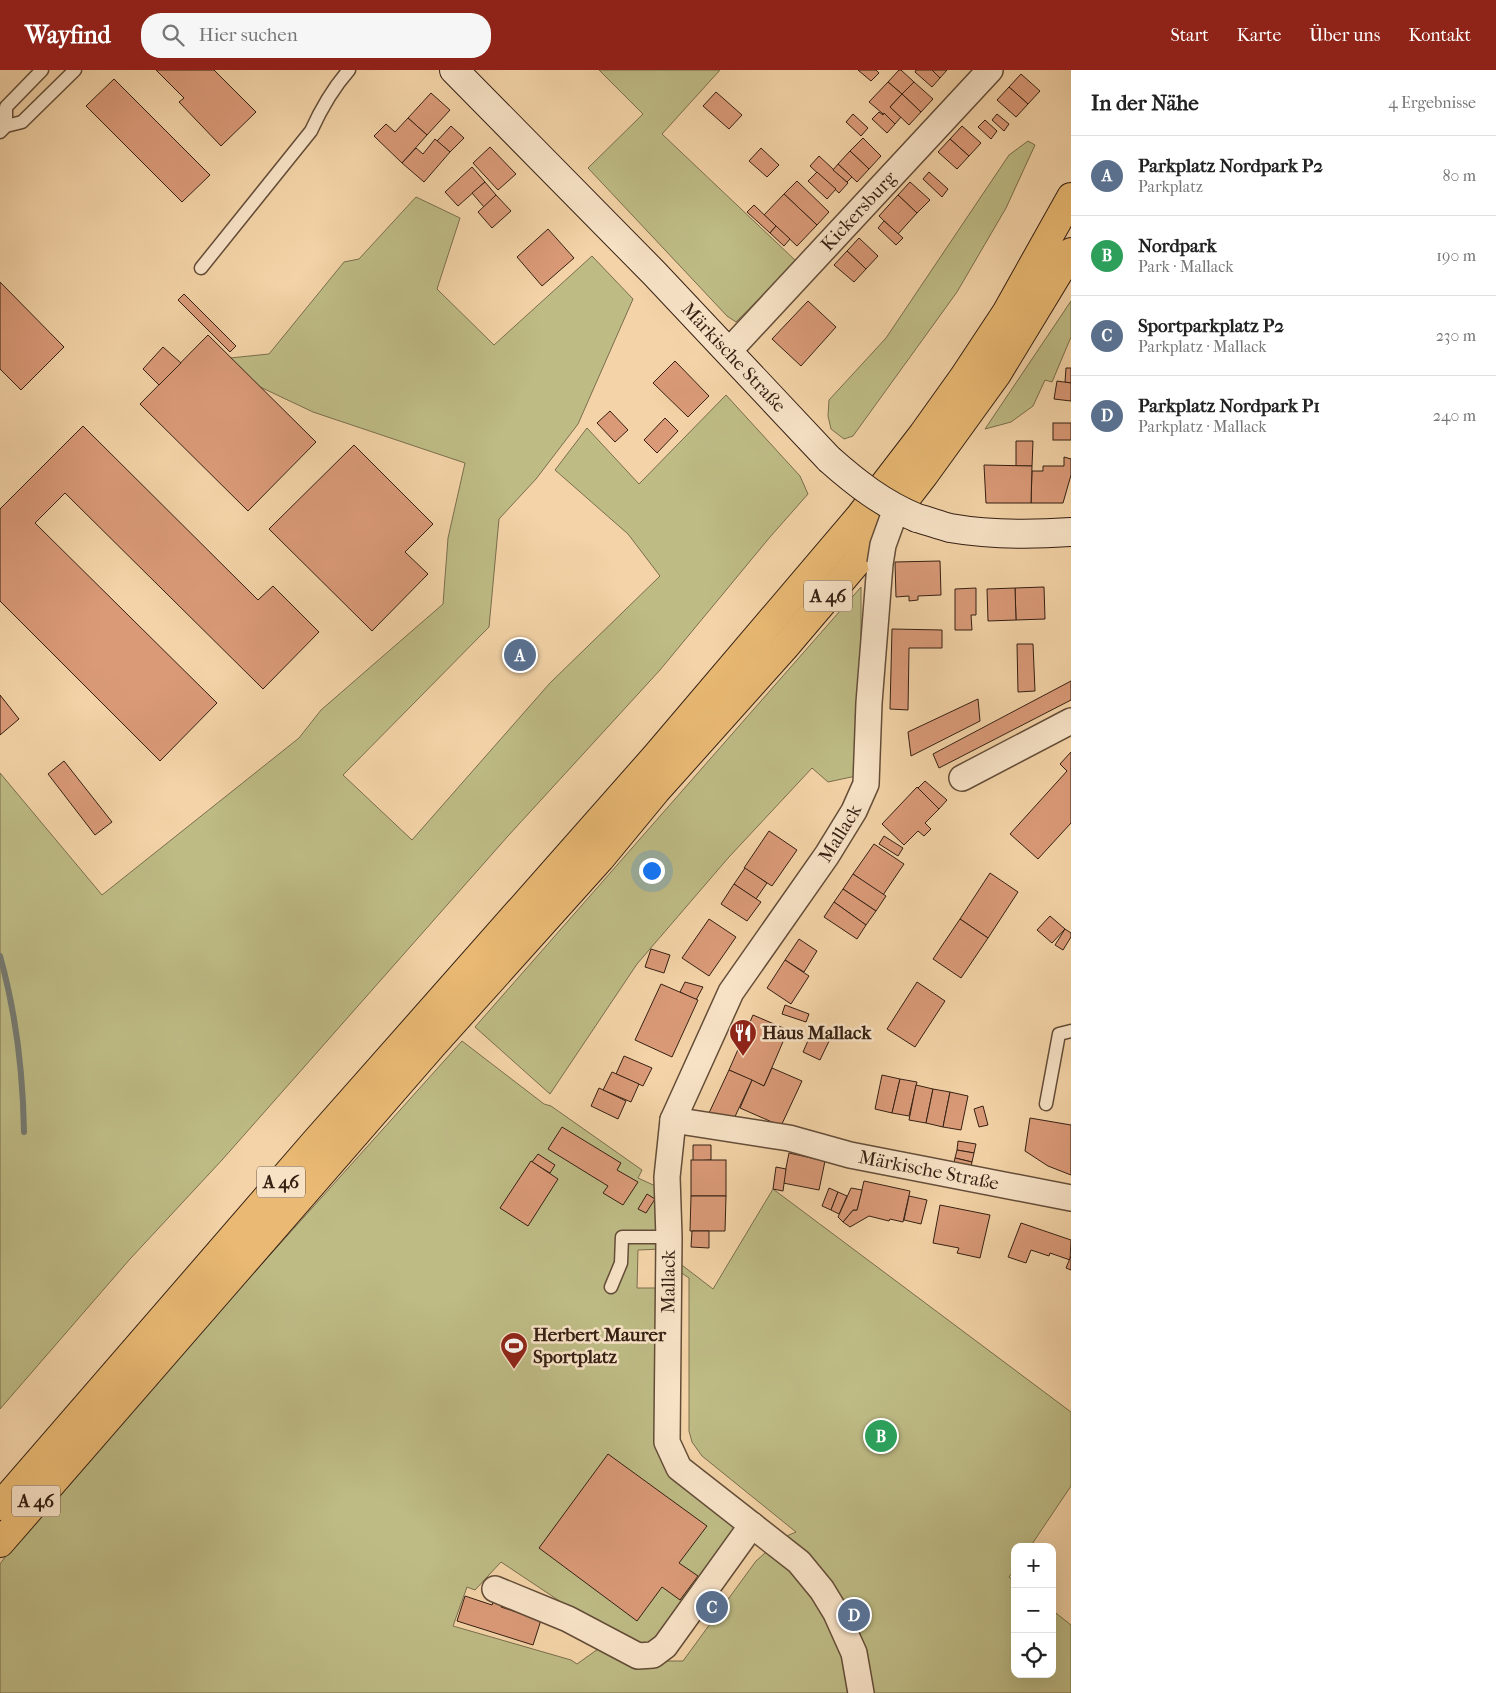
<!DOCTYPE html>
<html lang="de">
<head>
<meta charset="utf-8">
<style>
	:root { --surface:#fff; --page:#f6f6f6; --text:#222; --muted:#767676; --line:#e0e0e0; --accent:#8f2418 }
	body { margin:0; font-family:"IM FELL French Canon",serif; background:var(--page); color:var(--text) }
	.controls { position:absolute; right:15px; bottom:15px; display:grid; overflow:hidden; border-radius:10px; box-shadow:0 5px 20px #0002 }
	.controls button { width:45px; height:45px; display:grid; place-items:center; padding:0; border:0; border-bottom:1px solid var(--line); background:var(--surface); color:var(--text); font:25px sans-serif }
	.you { position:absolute; left:651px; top:800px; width:18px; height:18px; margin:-12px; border:4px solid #fff; border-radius:50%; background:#1a73e8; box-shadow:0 0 0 8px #1a73e833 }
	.badge { display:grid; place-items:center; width:32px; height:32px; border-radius:50%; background:var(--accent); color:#fff; font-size:16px; font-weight:700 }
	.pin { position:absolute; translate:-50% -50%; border:2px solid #fff; box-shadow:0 1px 5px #0006 }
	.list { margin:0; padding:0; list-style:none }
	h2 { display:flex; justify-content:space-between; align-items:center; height:65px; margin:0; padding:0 20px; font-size:21px }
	h2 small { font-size:16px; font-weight:400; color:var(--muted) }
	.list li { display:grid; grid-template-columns:32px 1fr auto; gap:15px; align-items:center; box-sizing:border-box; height:80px; padding:0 20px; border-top:1px solid var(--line) }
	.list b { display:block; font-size:19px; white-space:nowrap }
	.list p { margin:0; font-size:16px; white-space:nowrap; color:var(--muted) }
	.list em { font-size:16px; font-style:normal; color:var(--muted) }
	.icon { flex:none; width:28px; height:28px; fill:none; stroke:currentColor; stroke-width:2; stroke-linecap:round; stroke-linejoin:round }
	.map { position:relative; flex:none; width:1071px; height:1623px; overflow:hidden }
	header { display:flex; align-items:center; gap:30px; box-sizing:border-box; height:70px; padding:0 25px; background:var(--accent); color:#fff }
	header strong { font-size:24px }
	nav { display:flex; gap:28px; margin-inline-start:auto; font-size:18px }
	.search { width:350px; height:45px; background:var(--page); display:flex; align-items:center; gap:12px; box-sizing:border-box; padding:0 18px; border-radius:20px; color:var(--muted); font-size:19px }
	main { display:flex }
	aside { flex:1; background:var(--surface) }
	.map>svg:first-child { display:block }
	.green { fill:#bebb85; stroke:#7a6e4c }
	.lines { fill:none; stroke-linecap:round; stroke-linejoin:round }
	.stream { stroke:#757a72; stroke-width:6 }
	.building { fill:#da9a78; stroke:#352013 }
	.service-casing { stroke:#644d38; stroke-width:15 }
	.minor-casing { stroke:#644d38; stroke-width:28 }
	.secondary-casing { stroke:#352013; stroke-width:30 }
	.motorway-casing { stroke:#352013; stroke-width:30 }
	.service { stroke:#f7e2c6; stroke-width:12 }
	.minor { stroke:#f7e2c6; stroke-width:25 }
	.secondary { stroke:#f7e2c6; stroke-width:28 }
	.motorway { stroke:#eaba74; stroke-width:28 }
	.minor-bridge-casing { stroke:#644d38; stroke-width:28; stroke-linecap:butt }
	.secondary-bridge-casing { stroke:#352013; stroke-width:30; stroke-linecap:butt }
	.minor-bridge { stroke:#f7e2c6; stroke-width:25 }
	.secondary-bridge { stroke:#f7e2c6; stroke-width:28 }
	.labels { text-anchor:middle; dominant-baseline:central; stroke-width:5; stroke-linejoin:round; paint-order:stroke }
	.shield { fill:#f7e2c6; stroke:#6f5a49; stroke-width:1 }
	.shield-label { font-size:18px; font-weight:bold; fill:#352013 }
	.street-label { font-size:19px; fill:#352013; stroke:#f7e2c6 }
	.poi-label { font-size:19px; font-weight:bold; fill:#352013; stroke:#f7e2c6; text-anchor:start }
</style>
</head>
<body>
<header>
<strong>Wayfind</strong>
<div class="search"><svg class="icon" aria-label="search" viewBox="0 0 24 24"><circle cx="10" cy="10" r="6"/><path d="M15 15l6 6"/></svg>Hier suchen</div>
<nav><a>Start</a><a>Karte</a><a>Über uns</a><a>Kontakt</a></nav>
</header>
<main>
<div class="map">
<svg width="1071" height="1623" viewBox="0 0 1071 1623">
	<rect width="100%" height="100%" fill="#f3d3a7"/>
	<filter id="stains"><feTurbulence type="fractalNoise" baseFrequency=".004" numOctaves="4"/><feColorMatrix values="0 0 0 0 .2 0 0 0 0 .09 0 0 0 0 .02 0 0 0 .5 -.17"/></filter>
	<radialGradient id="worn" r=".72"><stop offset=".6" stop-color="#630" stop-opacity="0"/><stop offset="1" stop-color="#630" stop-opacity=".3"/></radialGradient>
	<!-- green -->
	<g class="green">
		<polygon points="599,0 720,0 662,64 796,191 736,252 727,246 588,98 643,44"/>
		<polygon points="1028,71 1035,75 1006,138 957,222 853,366 844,369 831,359 828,346 829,330 886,268 1009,85"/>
		<polygon points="416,127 460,148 437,219 494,275 592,186 633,229 578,354 536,409 499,449 489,557 343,705 412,770 550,613 660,506 628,464 555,400 587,358 639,414 726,325 800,406 808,424 770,467 660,600 508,766 222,1090 130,1189 0,1339 0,703 102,825 299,668 321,640 443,534 448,468 465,393 313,342 256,315 230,288 269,284 344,192 359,189"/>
		<polygon points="1071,231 1071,267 1052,312 1045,310 1033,336 1011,352 985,359"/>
		<polygon points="861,517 861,642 856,706 828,712 812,698 729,787 637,894 550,1024 475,957"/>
		<polygon points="462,971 544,1034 551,1036 642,1100 638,1108 662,1119 661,1179 638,1180 637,1218 660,1218 660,1381 663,1395 672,1406 737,1459 656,1575 627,1576 501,1492 475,1520 467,1517 453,1556 571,1590 577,1594 598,1579 612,1578 663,1591 683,1591 756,1491 782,1468 796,1462 702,1386 692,1372 689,1361 689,1208 674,1198 674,1189 713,1219 773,1119 1071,1342 1071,1416 1030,1477 1015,1477 1015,1499 1009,1507 1015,1511 1015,1604 1052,1604 1052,1540 1071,1555 1071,1623 0,1623 0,1494 11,1479 164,1303"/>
	</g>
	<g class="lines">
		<!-- stream -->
		<path class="stream" d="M0,886C16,943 23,1003 24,1062"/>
	</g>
	<!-- building -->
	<g class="building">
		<polygon points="156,0 214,0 256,42 221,76 179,32 184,28"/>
		<polygon points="858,0 876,0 879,3 871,11"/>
		<polygon points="899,0 901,0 914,12 902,24 888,12"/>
		<polygon points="916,0 932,0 940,8 932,17 915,2"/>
		<polygon points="932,0 947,0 940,8"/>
		<polygon points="1021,4 1040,21 1028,34 1009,17"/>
		<polygon points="114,9 210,105 182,132 86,36"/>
		<polygon points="888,12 902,24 890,37 901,47 895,54 869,32"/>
		<polygon points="914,12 933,29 921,42 902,24"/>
		<polygon points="1009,17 1028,34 1016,47 997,30"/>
		<polygon points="716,22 742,45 729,59 703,36"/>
		<polygon points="431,23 450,40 427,65 408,48"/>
		<polygon points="902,24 921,42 909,55 890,37"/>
		<polygon points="879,42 883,45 884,43 895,54 887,63 872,49"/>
		<polygon points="853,44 868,58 861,66 846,52"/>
		<polygon points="997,44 1009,54 1004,61 992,50"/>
		<polygon points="408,48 427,65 402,93 374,66 386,54 395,62"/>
		<polygon points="985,50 997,61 991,69 978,57"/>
		<polygon points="451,56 464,68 450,82 437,71"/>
		<polygon points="962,56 981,73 969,86 950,69"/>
		<polygon points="863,68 881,86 869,99 850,81"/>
		<polygon points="435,69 450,82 424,112 402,93 416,78 423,84"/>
		<polygon points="950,69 969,86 957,99 938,82"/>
		<polygon points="490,77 516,104 498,120 473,93"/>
		<polygon points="761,78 779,95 767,107 749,91"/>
		<polygon points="850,81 869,99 857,112 838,94"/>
		<polygon points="819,86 848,113 839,123 810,96"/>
		<polygon points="838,94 852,107 847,112 833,100"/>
		<polygon points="472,97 485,112 458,136 445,122"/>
		<polygon points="817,102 836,119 827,129 808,111"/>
		<polygon points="929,102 948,119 942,127 923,109"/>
		<polygon points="797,111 829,142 817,155 784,124"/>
		<polygon points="485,112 496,125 484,137 472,123"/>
		<polygon points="910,112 930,130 917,143 898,125"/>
		<polygon points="784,124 817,155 797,176 764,145"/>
		<polygon points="496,125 511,141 492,158 478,142"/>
		<polygon points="898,125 917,143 898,164 879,146"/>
		<polygon points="754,135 776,156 770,163 747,142"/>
		<polygon points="884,151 903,168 896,175 878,158"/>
		<polygon points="776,156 790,169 784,176 770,163"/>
		<polygon points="548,159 574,188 542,216 517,187"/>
		<polygon points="859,168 878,186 866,199 847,181"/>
		<polygon points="847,181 866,199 854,212 834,195"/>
		<polygon points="0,212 64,277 21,320 0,299"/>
		<polygon points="184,224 236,276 230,282 178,230"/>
		<polygon points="808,231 836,257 801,296 772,269"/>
		<polygon points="208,265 316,372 248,441 140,334"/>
		<polygon points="163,277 181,293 159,315 143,299"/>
		<polygon points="675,291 709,326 688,347 653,313"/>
		<polygon points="1066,298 1071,298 1071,313 1065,312"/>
		<polygon points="1057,311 1071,313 1071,331 1054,329"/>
		<polygon points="610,341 628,360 615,372 597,353"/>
		<polygon points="665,348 678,361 657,383 644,370"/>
		<rect x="1053" y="353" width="18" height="17"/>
		<polygon points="83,356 258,530 273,516 319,562 263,619 65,423 35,453 217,633 160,691 0,531 0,439"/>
		<polygon points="1016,371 1033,371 1032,396 1016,396"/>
		<polygon points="354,375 433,454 405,482 428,504 372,561 269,459"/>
		<polygon points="1064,387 1071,389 1071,405 1063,433 1031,433 1032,401 1043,401 1043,396 1064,396"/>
		<polygon points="984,395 1032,396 1031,433 986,433"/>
		<polygon points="940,491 941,525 918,526 918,530 909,531 909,526 896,527 895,492"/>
		<polygon points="1044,517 1045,549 1016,550 1015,518"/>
		<polygon points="976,518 976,545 971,545 972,560 955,560 955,519"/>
		<polygon points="1015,518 1016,550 988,551 987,519"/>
		<polygon points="892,559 942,560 942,578 909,578 908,640 890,639"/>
		<polygon points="1017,574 1033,574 1035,621 1018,622"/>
		<polygon points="1071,611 1071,630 939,698 933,684"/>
		<polygon points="0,625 19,649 0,665"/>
		<polygon points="978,629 980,651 911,686 908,662"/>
		<polygon points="1071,682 1071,753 1038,789 1010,764 1067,701 1060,694"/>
		<polygon points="64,691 112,752 95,765 48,704"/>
		<polygon points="925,711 947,730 939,739 918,718"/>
		<polygon points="917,717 939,739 925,753 931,759 924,766 918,761 904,775 882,754"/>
		<polygon points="769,761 797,780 772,816 744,798"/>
		<polygon points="884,766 903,778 898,786 879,774"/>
		<polygon points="874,774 904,794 883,825 853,804"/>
		<polygon points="745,798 767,813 756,829 734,814"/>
		<polygon points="990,803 1018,822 988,868 960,849"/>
		<polygon points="853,804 886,826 876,841 843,819"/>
		<polygon points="734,814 761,832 747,851 721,834"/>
		<polygon points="843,819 876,841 866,855 834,832"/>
		<polygon points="834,832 866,855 857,869 824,847"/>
		<polygon points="1050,846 1065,859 1052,873 1037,860"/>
		<polygon points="709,849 736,867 709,906 682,888"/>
		<polygon points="960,849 988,868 961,908 933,889"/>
		<polygon points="1065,859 1071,863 1071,867 1063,880 1055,875"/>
		<polygon points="799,869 817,881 804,902 785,890"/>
		<polygon points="651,879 670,885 664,903 645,897"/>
		<polygon points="785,890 809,906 791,934 767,918"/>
		<polygon points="685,912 703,917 696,930 680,922"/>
		<polygon points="917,912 945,931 915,977 887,959"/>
		<polygon points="661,914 698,930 672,987 635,970"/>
		<polygon points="785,935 809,944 806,952 782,944"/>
		<polygon points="753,945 788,960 764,1016 729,1000"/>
		<polygon points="813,959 831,967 820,990 803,982"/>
		<polygon points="624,986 652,998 643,1016 616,1004"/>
		<polygon points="772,998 802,1011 781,1056 740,1038 752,1010 764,1016"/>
		<polygon points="729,1000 752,1010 732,1053 709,1043"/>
		<polygon points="612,1002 639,1014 631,1032 603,1020"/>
		<polygon points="882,1005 900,1009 892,1043 875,1039"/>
		<polygon points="900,1009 917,1012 909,1046 892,1043"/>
		<polygon points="916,1015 933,1019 926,1053 909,1050"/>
		<polygon points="599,1018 626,1031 618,1049 591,1036"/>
		<polygon points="933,1019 950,1022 943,1057 926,1053"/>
		<polygon points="950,1022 968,1026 961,1060 943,1057"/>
		<polygon points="983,1036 988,1055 979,1057 974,1039"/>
		<polygon points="1030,1048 1071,1055 1071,1105 1048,1096 1025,1081"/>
		<polygon points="562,1057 621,1093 617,1100 638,1112 623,1135 603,1123 608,1116 548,1079"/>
		<polygon points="958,1071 976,1074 974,1083 957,1080"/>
		<polygon points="693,1075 711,1075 711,1090 693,1091"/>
		<polygon points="957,1080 974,1083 972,1092 955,1088"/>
		<polygon points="789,1083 825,1091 819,1120 783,1113"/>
		<polygon points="538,1084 555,1095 550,1103 532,1092"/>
		<polygon points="955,1088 972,1092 970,1101 953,1097"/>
		<rect x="691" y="1090" width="35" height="36"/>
		<polygon points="531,1091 558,1109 528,1156 500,1138"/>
		<polygon points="776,1097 786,1099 783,1121 773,1119"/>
		<polygon points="864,1111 910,1121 903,1152 890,1149 889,1151 869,1146 850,1157 843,1152 853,1140 857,1140"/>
		<polygon points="829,1118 838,1122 831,1140 822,1136"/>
		<polygon points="851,1118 862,1120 857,1140 853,1140 843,1152 838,1147"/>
		<polygon points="838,1122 847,1126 839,1144 831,1140"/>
		<polygon points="647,1124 655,1129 646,1143 638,1139"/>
		<polygon points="691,1126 726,1126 725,1161 690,1161"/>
		<polygon points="909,1126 927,1130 921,1154 904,1150"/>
		<polygon points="940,1135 990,1145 980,1188 957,1183 959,1178 933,1173"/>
		<polygon points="1021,1153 1071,1170 1070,1190 1050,1183 1049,1186 1031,1180 1026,1193 1008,1187"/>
		<polygon points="692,1161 709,1161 709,1178 691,1177"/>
		<polygon points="1071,1186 1071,1200 1066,1198"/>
		<polygon points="608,1384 707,1456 679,1493 698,1506 680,1530 662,1517 637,1551 539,1478"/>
		<polygon points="465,1526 492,1535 494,1529 503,1531 501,1537 541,1550 533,1575 457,1551"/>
	</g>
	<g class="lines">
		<defs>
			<g id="service">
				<polyline points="6,56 6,37 42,0"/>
				<polyline points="0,62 6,56 22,52 75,0"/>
				<path d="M201,198L311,61C321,39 333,18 349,0"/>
				<polyline points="1046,1034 1059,964 1071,961"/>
				<polyline points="611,1217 621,1193 622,1167 669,1167"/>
			</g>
			<g id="minor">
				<path id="s1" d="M728,282L990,0"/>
				<polyline points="962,708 1071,651"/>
				<path id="s2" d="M673,1050L789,1068L850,1085L1071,1128"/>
				<polyline points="495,1519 568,1549 638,1586 653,1585 665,1576 752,1455"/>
				<path id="s3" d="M861,1623L854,1583L836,1543L822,1520L799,1492L679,1398L667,1372L669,1167L667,1107L673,1050L731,922L827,785L854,741L866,714L869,633L880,494"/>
			</g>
			<g id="secondary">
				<path id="s4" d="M454,0L654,203L829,389"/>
				<path d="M917,448C928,451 939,455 950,458C990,465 1031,465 1071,462"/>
			</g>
			<g id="motorway">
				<polyline points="0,1436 315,1072 656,686 860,446 923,364 963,308 1006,243 1071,127"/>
				<polyline points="0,1473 432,976 600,789 656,721 784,578 857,492 924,405 997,304 1071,182"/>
			</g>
		</defs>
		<!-- service casing -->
		<use href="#service" class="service-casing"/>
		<!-- minor casing -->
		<use href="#minor" class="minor-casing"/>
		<!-- secondary casing -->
		<use href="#secondary" class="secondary-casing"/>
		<!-- motorway casing -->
		<use href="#motorway" class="motorway-casing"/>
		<!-- service -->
		<use href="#service" class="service"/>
		<!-- minor -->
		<use href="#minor" class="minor"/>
		<!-- secondary -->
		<use href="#secondary" class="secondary"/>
		<!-- motorway -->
		<use href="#motorway" class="motorway"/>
		<defs>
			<polyline id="minor-bridge" points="880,494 883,475 896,439"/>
			<path id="secondary-bridge" d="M829,389C856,413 883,434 917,448"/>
		</defs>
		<!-- minor-bridge casing -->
		<use href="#minor-bridge" class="minor-bridge-casing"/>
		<!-- secondary-bridge casing -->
		<use href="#secondary-bridge" class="secondary-bridge-casing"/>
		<!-- minor-bridge -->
		<use href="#minor-bridge" class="minor-bridge"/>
		<!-- secondary-bridge -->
		<use href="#secondary-bridge" class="secondary-bridge"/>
	</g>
	<!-- icons -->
	<defs>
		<symbol id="restaurant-pin" viewBox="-11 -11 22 30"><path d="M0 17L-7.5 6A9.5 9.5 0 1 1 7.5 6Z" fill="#8f2418" stroke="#f7e2c6"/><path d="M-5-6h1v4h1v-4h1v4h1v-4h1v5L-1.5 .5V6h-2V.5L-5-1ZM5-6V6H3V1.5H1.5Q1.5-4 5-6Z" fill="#fff"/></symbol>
		<symbol id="stadium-pin" viewBox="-11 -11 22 30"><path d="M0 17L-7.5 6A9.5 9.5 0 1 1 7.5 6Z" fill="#8f2418" stroke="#f7e2c6"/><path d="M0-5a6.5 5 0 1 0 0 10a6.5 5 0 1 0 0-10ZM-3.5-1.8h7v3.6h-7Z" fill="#fff"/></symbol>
	</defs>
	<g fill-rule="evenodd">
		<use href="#restaurant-pin" x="727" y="947" width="32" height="43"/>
		<use href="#stadium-pin" x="498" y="1260" width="32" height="43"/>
	</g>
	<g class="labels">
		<!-- shield labels -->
		<g class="shield">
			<rect x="804" y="510.5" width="48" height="31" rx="4"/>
			<rect x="257" y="1096.5" width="48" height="31" rx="4"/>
			<rect x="12" y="1415.5" width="48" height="31" rx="4"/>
		</g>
		<g class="shield-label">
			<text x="828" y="526">A 46</text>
			<text x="281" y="1112">A 46</text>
			<text x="36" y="1431">A 46</text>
		</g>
		<!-- street labels -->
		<g class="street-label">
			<text stroke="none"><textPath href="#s1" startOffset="192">Kickersburg</textPath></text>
			<text stroke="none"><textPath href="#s4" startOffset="401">Märkische Straße</textPath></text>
			<text stroke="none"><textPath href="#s3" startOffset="984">Mallack</textPath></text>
			<text stroke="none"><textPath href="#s2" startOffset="261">Märkische Straße</textPath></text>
			<text stroke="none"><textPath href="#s3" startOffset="489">Mallack</textPath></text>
		</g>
		<!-- poi labels -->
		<g class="poi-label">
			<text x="762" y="963">Haus Mallack</text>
			<text x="533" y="1265">Herbert Maurer<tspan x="533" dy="22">Sportplatz</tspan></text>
		</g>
	</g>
	<rect width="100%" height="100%" filter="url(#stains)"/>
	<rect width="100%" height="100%" fill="url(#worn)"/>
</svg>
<div class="controls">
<button>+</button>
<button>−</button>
<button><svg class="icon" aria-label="locate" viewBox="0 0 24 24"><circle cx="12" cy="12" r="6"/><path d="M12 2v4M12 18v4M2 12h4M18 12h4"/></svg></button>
</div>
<div class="you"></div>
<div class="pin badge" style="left:520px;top:585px;background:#5c6f8a">A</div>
<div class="pin badge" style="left:881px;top:1366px;background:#2e9e5b">B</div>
<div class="pin badge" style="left:712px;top:1537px;background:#5c6f8a">C</div>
<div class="pin badge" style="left:854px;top:1545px;background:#5c6f8a">D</div>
</div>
<aside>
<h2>In der Nähe<small>4 Ergebnisse</small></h2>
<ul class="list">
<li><span class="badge" style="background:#5c6f8a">A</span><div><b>Parkplatz Nordpark P2</b><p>Parkplatz</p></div><em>80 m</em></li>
<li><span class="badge" style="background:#2e9e5b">B</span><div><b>Nordpark</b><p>Park · Mallack</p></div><em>190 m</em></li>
<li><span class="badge" style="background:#5c6f8a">C</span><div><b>Sportparkplatz P2</b><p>Parkplatz · Mallack</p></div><em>230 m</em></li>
<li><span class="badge" style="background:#5c6f8a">D</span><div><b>Parkplatz Nordpark P1</b><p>Parkplatz · Mallack</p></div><em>240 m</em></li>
</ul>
</aside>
</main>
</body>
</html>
